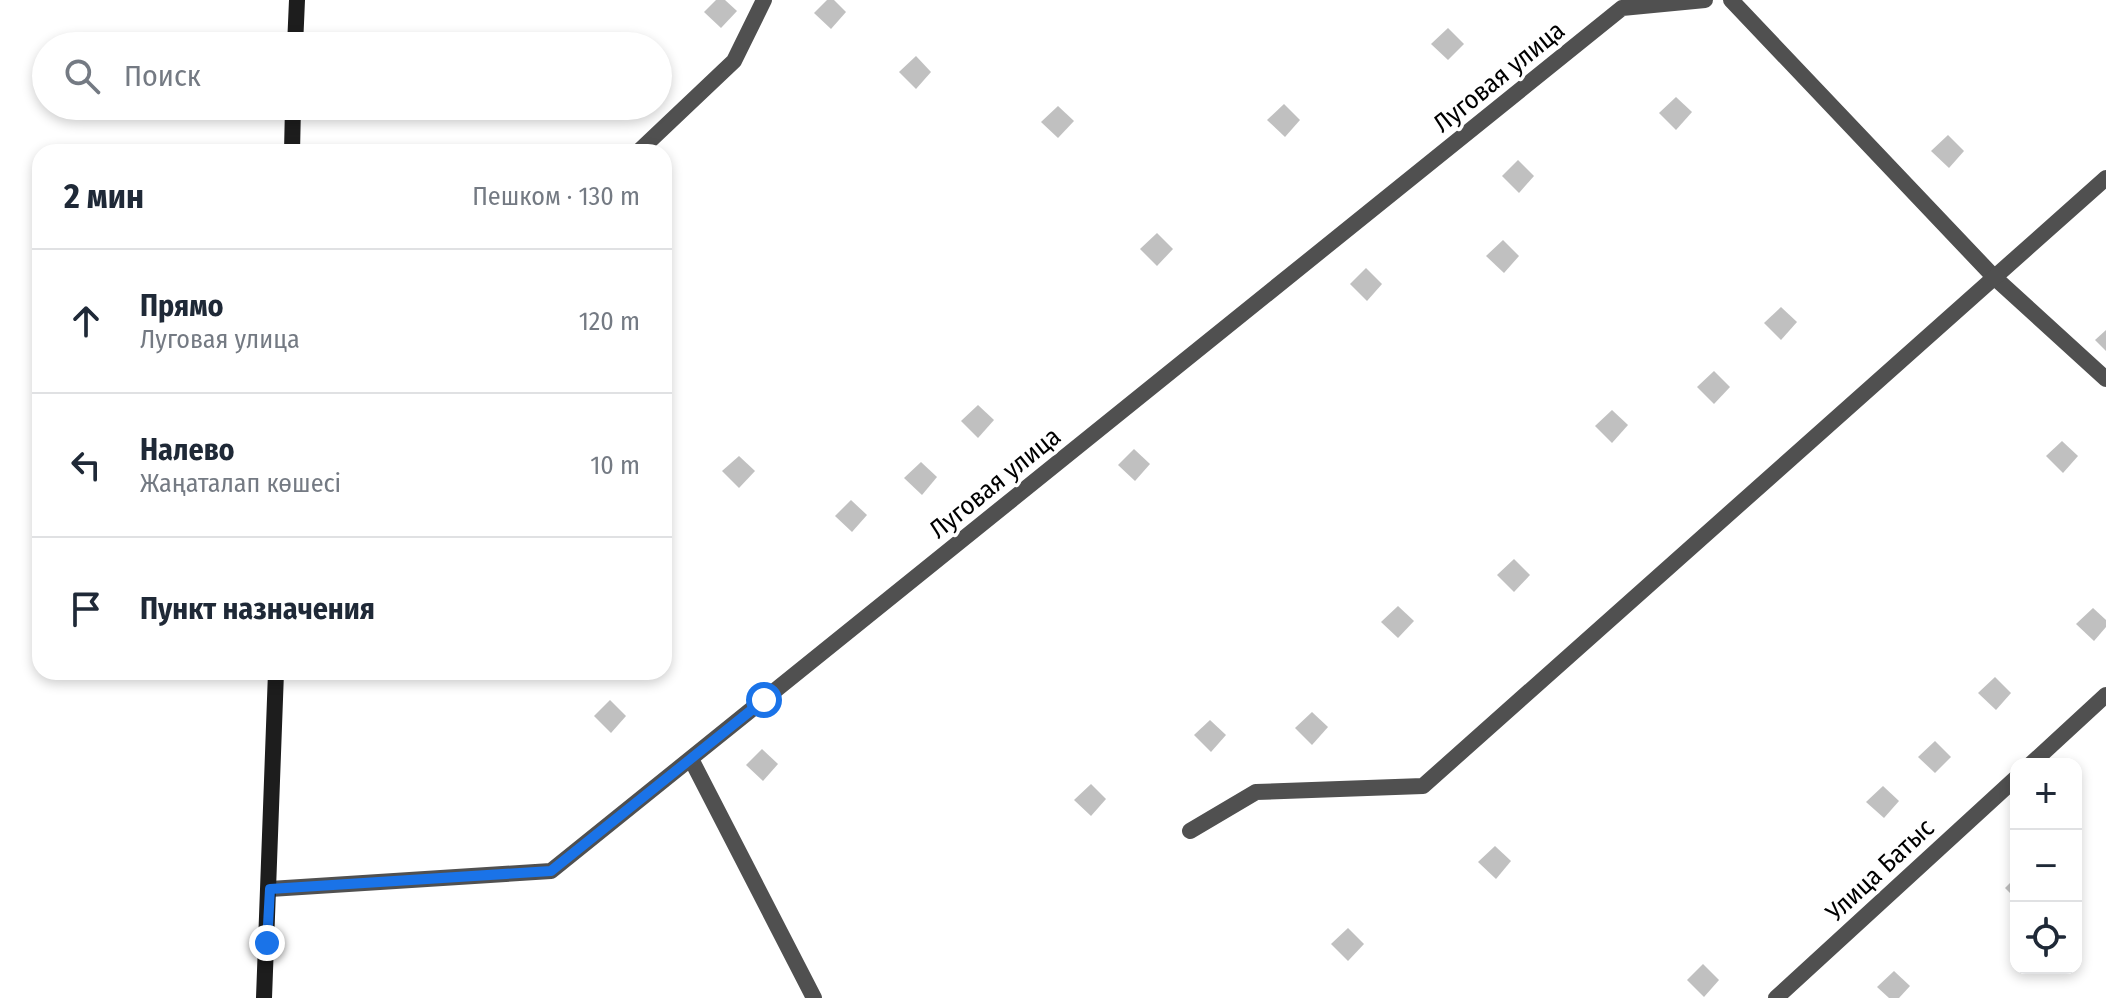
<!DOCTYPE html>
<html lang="ru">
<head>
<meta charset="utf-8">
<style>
	:root { --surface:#fff; --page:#f2f2f3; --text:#1f2937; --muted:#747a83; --line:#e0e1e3 }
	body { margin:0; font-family:"Fira Sans Condensed",sans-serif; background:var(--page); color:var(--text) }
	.controls { position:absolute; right:24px; bottom:24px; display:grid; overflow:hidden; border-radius:16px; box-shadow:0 4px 12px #0003 }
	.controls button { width:72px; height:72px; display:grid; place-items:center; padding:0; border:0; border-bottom:2px solid var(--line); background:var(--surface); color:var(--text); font:40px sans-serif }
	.stop { position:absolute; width:24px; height:24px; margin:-18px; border:6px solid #1a73e8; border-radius:50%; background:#fff }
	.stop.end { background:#1a73e8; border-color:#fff; box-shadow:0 2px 8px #0008 }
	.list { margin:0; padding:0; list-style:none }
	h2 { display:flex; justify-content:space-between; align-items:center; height:104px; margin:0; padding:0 32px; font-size:34px }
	h2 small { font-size:26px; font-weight:400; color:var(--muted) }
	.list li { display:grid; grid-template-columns:52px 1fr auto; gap:24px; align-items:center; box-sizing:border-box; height:144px; padding:0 32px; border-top:2px solid var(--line) }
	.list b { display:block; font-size:30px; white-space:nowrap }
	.list p { margin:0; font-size:26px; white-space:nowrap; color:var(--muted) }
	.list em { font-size:26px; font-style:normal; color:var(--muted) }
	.icon { flex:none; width:44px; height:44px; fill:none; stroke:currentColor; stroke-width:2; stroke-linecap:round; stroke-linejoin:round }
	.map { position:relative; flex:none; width:2106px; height:998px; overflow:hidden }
	.search { position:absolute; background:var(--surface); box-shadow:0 4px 12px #0003; left:32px; top:32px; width:640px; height:88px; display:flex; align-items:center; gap:20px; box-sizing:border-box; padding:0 28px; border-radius:44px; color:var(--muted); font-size:30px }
	.panel { position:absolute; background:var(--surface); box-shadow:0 4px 12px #0003; left:32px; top:144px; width:640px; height:536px; border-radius:24px }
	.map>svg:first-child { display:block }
	.building { fill:#c0c0c0 }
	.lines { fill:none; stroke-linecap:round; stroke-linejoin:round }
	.street { stroke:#505050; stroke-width:16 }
	.secondary { stroke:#1d1d1d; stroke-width:16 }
	.route { stroke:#1a73e8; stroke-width:10 }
	.labels { text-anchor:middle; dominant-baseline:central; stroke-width:7; stroke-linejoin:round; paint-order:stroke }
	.street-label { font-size:26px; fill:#000; stroke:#fff }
</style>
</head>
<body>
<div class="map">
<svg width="2106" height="998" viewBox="0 0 2106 998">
	<rect width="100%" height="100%" fill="#fff"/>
	<!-- building -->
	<g class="building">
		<polygon points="716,0 725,0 737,11 721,28 704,12"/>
		<polygon points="827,0 834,0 846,12 831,29 814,13"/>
		<polygon points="1448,28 1464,44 1448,60 1431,44"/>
		<polygon points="916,56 931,72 916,89 899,72"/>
		<polygon points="1676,97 1692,112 1676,130 1659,113"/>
		<polygon points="1284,104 1300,120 1285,137 1267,120"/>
		<polygon points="1058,106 1074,121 1058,138 1041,122"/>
		<polygon points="1948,135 1964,151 1949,168 1931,151"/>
		<polygon points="1518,160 1534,176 1519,193 1502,176"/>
		<polygon points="1157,233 1173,249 1157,266 1140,249"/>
		<polygon points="1503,240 1519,256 1504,273 1486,256"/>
		<polygon points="1366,268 1382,284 1367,301 1350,284"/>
		<polygon points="1781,307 1797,322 1781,340 1764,323"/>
		<polygon points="2106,330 2106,351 2095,340"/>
		<polygon points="1714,371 1730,387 1714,404 1697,387"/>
		<polygon points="978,405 994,420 978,438 961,421"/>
		<polygon points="1612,410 1628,425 1612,443 1595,426"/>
		<polygon points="2062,441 2078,456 2063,473 2046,456"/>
		<polygon points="1134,449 1150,464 1135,481 1118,465"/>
		<polygon points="739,456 755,471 739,488 722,471"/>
		<polygon points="921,462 937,477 922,495 904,478"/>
		<polygon points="851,500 867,515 852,532 835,516"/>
		<polygon points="1514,559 1530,575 1514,592 1497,575"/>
		<polygon points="1398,606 1414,621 1398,638 1381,622"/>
		<polygon points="2093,608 2106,620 2106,627 2094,641 2076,624"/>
		<polygon points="1995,677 2011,693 1996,710 1978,693"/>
		<polygon points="610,700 626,716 611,733 594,716"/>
		<polygon points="1312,712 1328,727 1312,745 1295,728"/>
		<polygon points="1210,720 1226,735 1211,752 1194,735"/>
		<polygon points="1935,741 1951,757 1935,773 1918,757"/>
		<polygon points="762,749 778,764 763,781 746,765"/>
		<polygon points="1091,784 1106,799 1091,816 1074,800"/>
		<polygon points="1883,786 1899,801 1884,818 1866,802"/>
		<polygon points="1495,846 1511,861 1496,879 1478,862"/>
		<polygon points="2016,877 2016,899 2005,888"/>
		<polygon points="1348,928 1364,944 1348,961 1331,944"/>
		<polygon points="1703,964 1719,980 1704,997 1687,980"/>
		<polygon points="1894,971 1910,986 1899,998 1889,998 1877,987"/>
	</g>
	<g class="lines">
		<!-- street -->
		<g class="street">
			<polyline points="1731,0 1994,277 2106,379"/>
			<polyline points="638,152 734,61 764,0"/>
			<polyline points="691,759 814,998"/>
			<polyline points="2031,764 2106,695"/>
			<polyline points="1190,831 1256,792 1423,786 2106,178"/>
			<polyline points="270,889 551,871 1622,8 1705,0"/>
			<polyline points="1776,998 2016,778"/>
		</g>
		<!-- secondary -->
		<g class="secondary">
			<polyline points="295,46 297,0"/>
			<polyline points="292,152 293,106"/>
			<polyline points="264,998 276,672"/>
		</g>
	</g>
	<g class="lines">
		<!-- route -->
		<polyline class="route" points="267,943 270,889 551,871 764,700"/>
	</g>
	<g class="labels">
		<!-- street labels -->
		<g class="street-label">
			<text transform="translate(1499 77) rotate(-39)">Луговая улица</text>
			<text transform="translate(995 483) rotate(-39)">Луговая улица</text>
			<text transform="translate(1880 870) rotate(-43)">Улица Батыс</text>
		</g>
	</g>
</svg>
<div class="controls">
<button>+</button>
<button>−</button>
<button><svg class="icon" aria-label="locate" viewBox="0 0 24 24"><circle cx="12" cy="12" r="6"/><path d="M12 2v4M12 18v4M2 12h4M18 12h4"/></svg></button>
</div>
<div class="stop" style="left:764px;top:700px"></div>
<div class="stop end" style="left:267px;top:943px"></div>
<div class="search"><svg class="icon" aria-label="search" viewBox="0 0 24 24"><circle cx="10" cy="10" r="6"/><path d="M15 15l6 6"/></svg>Поиск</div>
<section class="panel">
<h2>2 мин<small>Пешком · 130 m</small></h2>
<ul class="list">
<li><svg class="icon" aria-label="ahead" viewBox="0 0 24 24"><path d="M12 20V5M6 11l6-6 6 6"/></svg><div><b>Прямо</b><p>Луговая улица</p></div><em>120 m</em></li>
<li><svg class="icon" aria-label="left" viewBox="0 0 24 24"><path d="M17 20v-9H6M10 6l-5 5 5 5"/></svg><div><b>Налево</b><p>Жаңаталап көшесі</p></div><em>10 m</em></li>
<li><svg class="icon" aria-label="arrive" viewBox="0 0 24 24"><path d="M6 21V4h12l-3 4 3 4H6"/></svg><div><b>Пункт назначения</b></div></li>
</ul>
</section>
</div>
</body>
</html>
